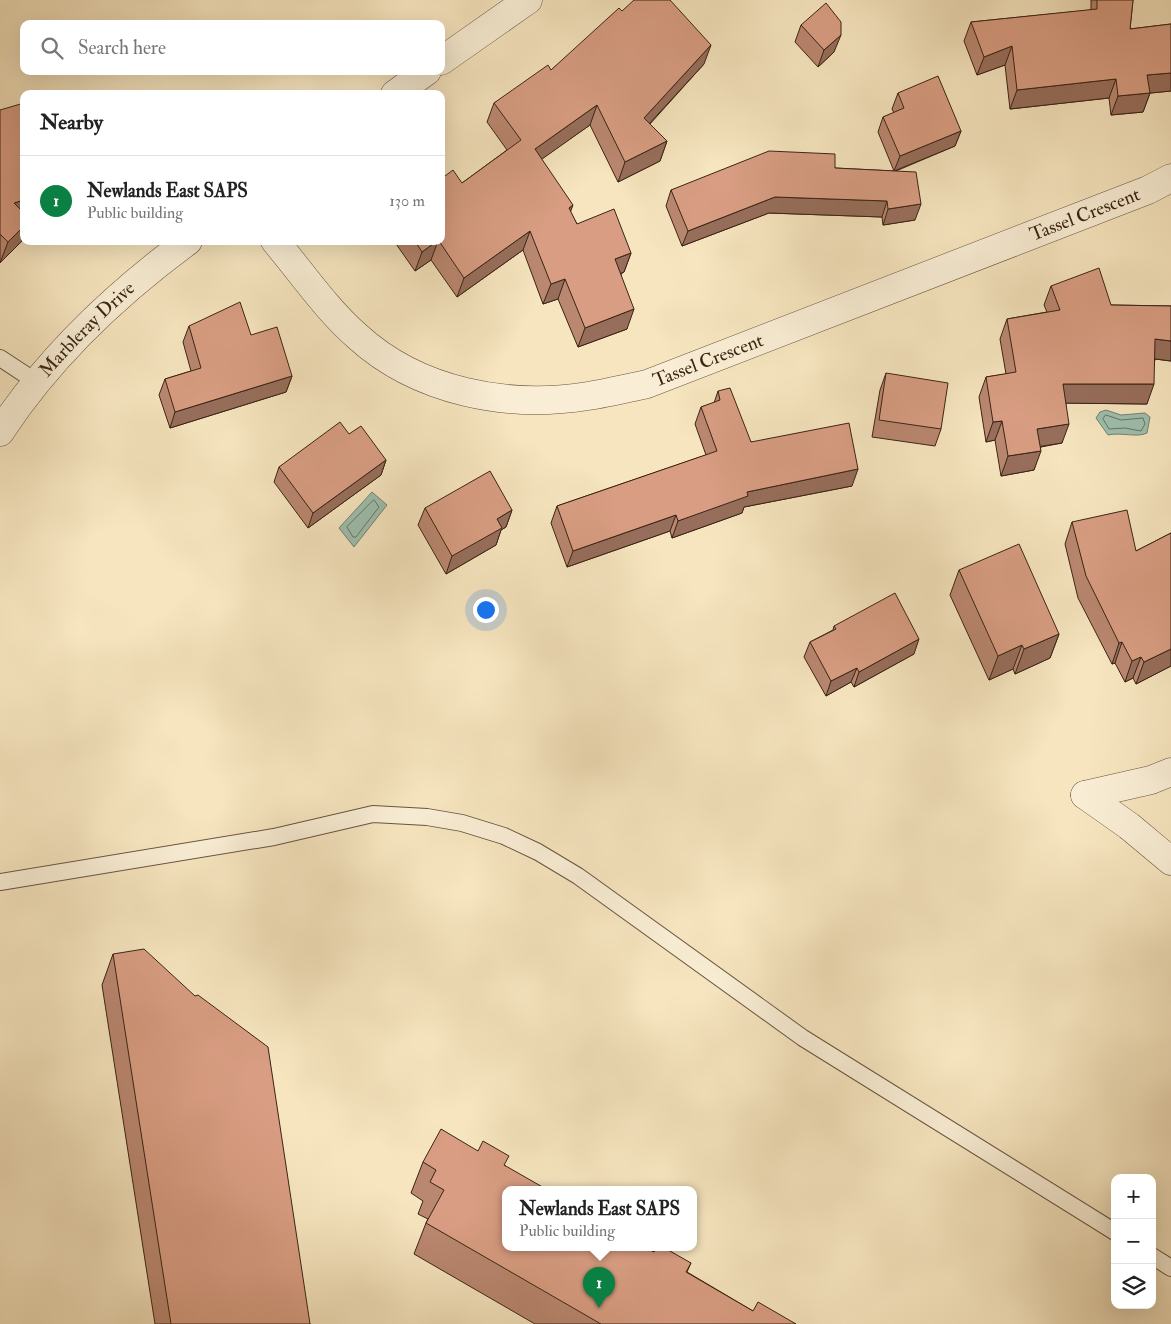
<!DOCTYPE html>
<html lang="en">
<head>
<meta charset="utf-8">
<style>
	:root { --surface:#fff; --page:#f6f6f6; --text:#222; --muted:#767676; --line:#e0e0e0; --accent:#0b8043 }
	body { margin:0; font-family:"IM FELL Double Pica",serif; background:var(--page); color:var(--text) }
	.controls { position:absolute; right:15px; bottom:15px; display:grid; overflow:hidden; border-radius:10px; box-shadow:0 5px 20px #0002 }
	.controls button { width:45px; height:45px; display:grid; place-items:center; padding:0; border:0; border-bottom:1px solid var(--line); background:var(--surface); color:var(--text); font:25px sans-serif }
	.you { position:absolute; left:485px; top:609px; width:18px; height:18px; margin:-12px; border:4px solid #fff; border-radius:50%; background:#1a73e8; box-shadow:0 0 0 8px #1a73e833 }
	.badge { display:grid; place-items:center; width:32px; height:32px; border-radius:50%; background:var(--accent); color:#fff; font-size:16px; font-weight:700 }
	.pin { position:absolute; translate:-50% -41px; filter:drop-shadow(0 1px 2px #0008) }
	.pin::after { content:''; position:absolute; top:26px; width:18px; height:15px; background:inherit; clip-path:polygon(0 0,100% 0,50% 100%) }
	.popup { position:absolute; left:502px; top:1186px; width:195px; height:65px; box-sizing:border-box; display:grid; place-content:center; border-radius:10px; background:var(--surface); filter:drop-shadow(0 1px 4px #0005); font-size:16px; white-space:nowrap; color:var(--muted) }
	.popup b { font-size:19px; color:var(--text) }
	.popup::after { content:''; position:absolute; left:50%; top:100%; margin-left:-10px; border:10px solid transparent; border-top-color:var(--surface) }
	.list { margin:0; padding:0; list-style:none }
	h2 { display:flex; justify-content:space-between; align-items:center; height:65px; margin:0; padding:0 20px; font-size:21px }
	h2 small { font-size:16px; font-weight:400; color:var(--muted) }
	.list li { display:grid; grid-template-columns:32px 1fr auto; gap:15px; align-items:center; box-sizing:border-box; height:90px; padding:0 20px; border-top:1px solid var(--line) }
	.list b { display:block; font-size:19px; white-space:nowrap }
	.list p { margin:0; font-size:16px; white-space:nowrap; color:var(--muted) }
	.list em { font-size:16px; font-style:normal; color:var(--muted) }
	.icon { flex:none; width:28px; height:28px; fill:none; stroke:currentColor; stroke-width:2; stroke-linecap:round; stroke-linejoin:round }
	.map { position:relative; flex:none; width:1171px; height:1324px; overflow:hidden }
	.search { position:absolute; background:var(--surface); box-shadow:0 5px 20px #0002; left:20px; top:20px; width:425px; height:55px; display:flex; align-items:center; gap:12px; box-sizing:border-box; padding:0 18px; border-radius:10px; color:var(--muted); font-size:19px }
	.panel { position:absolute; background:var(--surface); box-shadow:0 5px 20px #0002; left:20px; top:90px; width:425px; height:155px; border-radius:10px }
	.map>svg:first-child { display:block }
	.water { fill:#9dbfae; stroke:#758170 }
	.lines { fill:none; stroke-linecap:round; stroke-linejoin:round }
	.shore { stroke:#6c7261; stroke-width:1 }
	.service-casing { stroke:#69543f; stroke-width:18 }
	.minor-casing { stroke:#69543f; stroke-width:29 }
	.tertiary-casing { stroke:#69543f; stroke-width:29 }
	.service { stroke:#f9eed5; stroke-width:16 }
	.minor { stroke:#f9eed5; stroke-width:28 }
	.tertiary { stroke:#f9eed5; stroke-width:28 }
	.wall { fill:#ba8770; stroke:#3a2414 }
	.shaded-wall { fill:#976e5b; stroke:#3a2414 }
	.building { fill:#d89d82; stroke:#3a2414 }
	.labels { text-anchor:middle; dominant-baseline:central; stroke-width:4; stroke-linejoin:round; paint-order:stroke }
	.street-label { font-size:19px; fill:#3a2414; stroke:#f9eed5 }
</style>
</head>
<body>
<div class="map">
<svg width="1171" height="1324" viewBox="0 0 1171 1324">
	<rect width="100%" height="100%" fill="#f6e5bf"/>
	<filter id="stains"><feTurbulence type="fractalNoise" baseFrequency=".004" numOctaves="4"/><feColorMatrix values="0 0 0 0 .2 0 0 0 0 .09 0 0 0 0 .02 0 0 0 .5 -.17"/></filter>
	<radialGradient id="worn" r=".72"><stop offset=".6" stop-color="#630" stop-opacity="0"/><stop offset="1" stop-color="#630" stop-opacity=".3"/></radialGradient>
	<!-- water -->
	<g class="water">
		<path d="M1106,410L1121,415L1145,413L1150,417L1147,433C1137,438 1121,432 1108,435L1096,418L1100,412Z"/>
		<polygon points="372,492 387,505 354,547 339,528"/>
	</g>
	<g class="lines">
		<!-- shore -->
		<g class="shore">
			<polygon points="1106,415 1121,420 1143,418 1145,424 1141,431 1125,428 1109,429 1103,419"/>
			<polygon points="374,500 379,507 356,537 353,537 347,527"/>
		</g>
		<defs>
			<g id="service">
				<polyline points="0,358 38,383"/>
				<polyline points="0,882 274,837 373,814 427,817 462,823 504,836 538,852 578,876 803,1038 1115,1232"/>
				<polyline points="1152,1256 1171,1268"/>
			</g>
			<g id="minor">
				<path id="s1" d="M275,241C302,273 326,309 357,336C418,392 508,409 588,396C608,393 628,388 647,384L1148,190L1171,178"/>
				<polyline points="1085,795 1129,826 1171,861"/>
				<polyline points="1085,795 1151,780 1171,772"/>
			</g>
			<g id="tertiary">
				<polyline points="441,61 528,0"/>
				<polyline points="395,94 427,71"/>
				<path id="s2" d="M0,432C49,357 116,294 188,241"/>
			</g>
		</defs>
		<!-- service casing -->
		<use href="#service" class="service-casing"/>
		<!-- minor casing -->
		<use href="#minor" class="minor-casing"/>
		<!-- tertiary casing -->
		<use href="#tertiary" class="tertiary-casing"/>
		<!-- service -->
		<use href="#service" class="service"/>
		<!-- minor -->
		<use href="#minor" class="minor"/>
		<!-- tertiary -->
		<use href="#tertiary" class="tertiary"/>
	</g>
	<!-- wall -->
	<g class="wall">
		<polygon points="1091,0 1133,0 1130,29 1171,24 1171,91 1150,93 1143,112 1111,115 1109,98 1010,109 1005,65 977,75 964,41 971,22 1091,10"/>
		<polygon points="622,11 704,64 650,124 667,141 660,161 618,182 590,125 541,159 577,224 631,253 624,272 621,274 627,329 578,347 558,299 543,304 523,250 457,297 431,260 415,271 394,241 441,241 462,183 507,150 487,122 494,103 551,70"/>
		<polygon points="801,25 834,52 818,67 795,42"/>
		<polygon points="898,93 961,131 955,146 896,171 915,220 883,225 882,217 769,213 682,246 666,206 671,190 835,168 894,171 878,132 883,117 894,113 892,109"/>
		<polygon points="0,110 22,241 0,263"/>
		<polygon points="1051,286 1111,305 1171,306 1171,361 1155,359 1147,404 1066,403 1062,443 1041,447 1034,470 1001,476 995,440 986,442 979,397 986,377 1006,374 1000,339 1007,319 1047,312 1044,305"/>
		<polygon points="189,326 251,335 292,376 286,392 170,428 159,395 165,379 191,371 183,342"/>
		<polygon points="886,373 941,429 935,446 872,437 880,390"/>
		<polygon points="718,391 751,442 852,486 744,507 742,513 672,538 670,531 567,567 551,523 557,506 706,455 695,424 701,407 714,403"/>
		<polygon points="349,434 386,460 381,475 308,528 274,482 279,467"/>
		<polygon points="425,508 512,510 506,527 501,530 496,545 446,574 418,525"/>
		<polygon points="1072,522 1136,551 1171,533 1171,666 1136,684 1133,678 1125,682 1115,663 1112,664 1078,598 1065,544"/>
		<polygon points="959,570 1059,634 1050,658 1015,674 1013,669 989,680 950,595"/>
		<polygon points="834,626 914,654 854,687 851,682 826,696 804,657 810,642 833,630"/>
		<polygon points="113,954 310,1324 155,1324 102,985"/>
		<polygon points="478,1151 506,1166 505,1189 654,1252 691,1263 687,1272 753,1311 796,1324 535,1324 414,1254 426,1223 428,1219 418,1214 423,1201 411,1193 423,1162"/>
	</g>
	<!-- shaded-wall -->
	<g class="shaded-wall">
		<polygon points="841,35 834,52 818,67 824,50"/>
		<polygon points="711,45 704,64 637,137 644,118"/>
		<polygon points="1012,46 1005,65 977,75 984,57"/>
		<polygon points="1171,73 1171,91 1141,94 1147,75"/>
		<polygon points="1116,79 1109,98 1010,109 1017,90"/>
		<polygon points="1150,93 1143,112 1111,115 1118,96"/>
		<polygon points="597,105 590,125 528,169 535,149"/>
		<polygon points="961,131 955,146 894,171 900,156"/>
		<polygon points="667,141 660,161 618,182 625,162"/>
		<polygon points="775,197 887,201 882,217 769,213 682,246 688,231"/>
		<polygon points="24,200 24,220 14,203"/>
		<polygon points="921,204 915,220 883,225 888,209"/>
		<polygon points="573,205 566,224 569,208"/>
		<polygon points="24,226 24,238 22,241 0,263 8,242"/>
		<polygon points="530,231 523,250 457,297 464,278"/>
		<polygon points="437,241 438,241 431,260 415,271 422,252"/>
		<polygon points="631,253 624,272 608,279 615,259"/>
		<polygon points="565,279 558,299 543,304 551,284"/>
		<polygon points="634,309 627,329 578,347 585,328"/>
		<polygon points="1155,339 1171,341 1171,361 1148,358"/>
		<polygon points="292,376 286,392 170,428 175,412"/>
		<polygon points="1063,384 1154,384 1147,404 1056,403"/>
		<polygon points="1002,421 995,440 986,442 993,422"/>
		<polygon points="1069,424 1062,443 1030,448 1037,429"/>
		<polygon points="1041,451 1034,470 1001,476 1008,456"/>
		<polygon points="386,460 381,475 308,528 313,513"/>
		<polygon points="858,469 852,486 744,507 742,513 672,538 678,521 747,492"/>
		<polygon points="512,510 506,527 501,530 496,545 446,574 452,556 497,519"/>
		<polygon points="676,515 670,531 567,567 573,551"/>
		<polygon points="1059,634 1050,658 1015,674 1024,649"/>
		<polygon points="919,639 914,654 854,687 859,672"/>
		<polygon points="1122,642 1115,663 1112,664 1119,643"/>
		<polygon points="1022,645 1013,669 989,680 998,656"/>
		<polygon points="1171,649 1171,666 1136,684 1144,662"/>
		<polygon points="1141,657 1133,678 1125,682 1132,661"/>
		<polygon points="857,668 851,682 826,696 831,681"/>
	</g>
	<!-- building -->
	<g class="building">
		<polygon points="634,0 670,0 711,45 644,118 667,141 625,162 597,105 535,149 573,205 569,208 577,224 614,209 631,253 615,259 634,309 585,328 565,279 551,284 530,231 464,278 439,241 441,241 441,179 453,170 462,183 521,140 494,103 548,65 551,70 619,8 622,11"/>
		<polygon points="1097,0 1133,0 1130,29 1171,24 1171,73 1147,75 1150,93 1118,96 1116,79 1017,90 1012,46 984,57 971,22 1097,9"/>
		<polygon points="826,3 841,22 841,35 824,50 801,25"/>
		<polygon points="938,76 961,131 900,156 883,117 904,108 898,93"/>
		<polygon points="24,103 24,200 14,203 24,213 24,226 8,242 0,234 0,110"/>
		<polygon points="769,151 835,154 835,168 916,172 921,204 888,209 887,201 775,197 688,231 671,190"/>
		<polygon points="415,241 437,241 422,252"/>
		<polygon points="1099,268 1111,305 1171,306 1171,341 1155,339 1154,384 1063,384 1069,424 1037,429 1041,451 1008,456 1002,421 993,422 986,377 1016,372 1007,319 1060,310 1051,286"/>
		<polygon points="240,302 251,335 277,327 292,376 175,412 165,379 201,368 189,326"/>
		<polygon points="886,373 948,383 941,429 879,420"/>
		<polygon points="730,388 751,442 849,423 858,469 747,492 748,496 678,521 676,515 573,551 557,506 717,451 701,407 720,400 718,391"/>
		<polygon points="340,422 349,434 361,426 386,460 313,513 279,467"/>
		<polygon points="490,471 512,510 497,519 502,528 452,556 425,508"/>
		<polygon points="1127,510 1136,551 1171,533 1171,649 1144,662 1141,657 1132,661 1122,642 1119,643 1086,576 1072,522"/>
		<polygon points="1019,544 1059,634 1024,649 1022,645 998,656 959,570"/>
		<polygon points="895,593 919,639 859,672 857,668 831,681 810,642 836,629 834,626"/>
		<polygon points="144,949 195,996 198,995 268,1047 310,1324 171,1324 113,954"/>
		<polygon points="441,1129 478,1151 483,1141 509,1156 504,1165 546,1189 505,1189 505,1247 644,1247 654,1252 657,1247 663,1247 691,1263 686,1272 753,1311 758,1302 796,1324 601,1324 426,1223 444,1190 430,1182 436,1170 423,1162"/>
	</g>
	<g class="labels">
		<!-- street labels -->
		<g class="street-label">
			<text stroke="none"><textPath href="#s1" startOffset="902">Tassel Crescent</textPath></text>
			<text stroke="none"><textPath href="#s2" startOffset="135">Marbleray Drive</textPath></text>
			<text stroke="none"><textPath href="#s1" startOffset="498">Tassel Crescent</textPath></text>
		</g>
	</g>
	<rect width="100%" height="100%" filter="url(#stains)"/>
	<rect width="100%" height="100%" fill="url(#worn)"/>
</svg>
<div class="controls">
<button>+</button>
<button>−</button>
<button><svg class="icon" aria-label="layers" viewBox="0 0 24 24"><path d="M12 4l9 5-9 5-9-5zM3 14l9 5 9-5"/></svg></button>
</div>
<div class="you"></div>
<div class="pin badge" style="left:599px;top:1308px">1</div>
<div class="popup"><b>Newlands East SAPS</b>Public building</div>
<div class="search"><svg class="icon" aria-label="search" viewBox="0 0 24 24"><circle cx="10" cy="10" r="6"/><path d="M15 15l6 6"/></svg>Search here</div>
<section class="panel">
<h2>Nearby<small></small></h2>
<ul class="list">
<li><span class="badge">1</span><div><b>Newlands East SAPS</b><p>Public building</p></div><em>130 m</em></li>
</ul>
</section>
</div>
</body>
</html>
